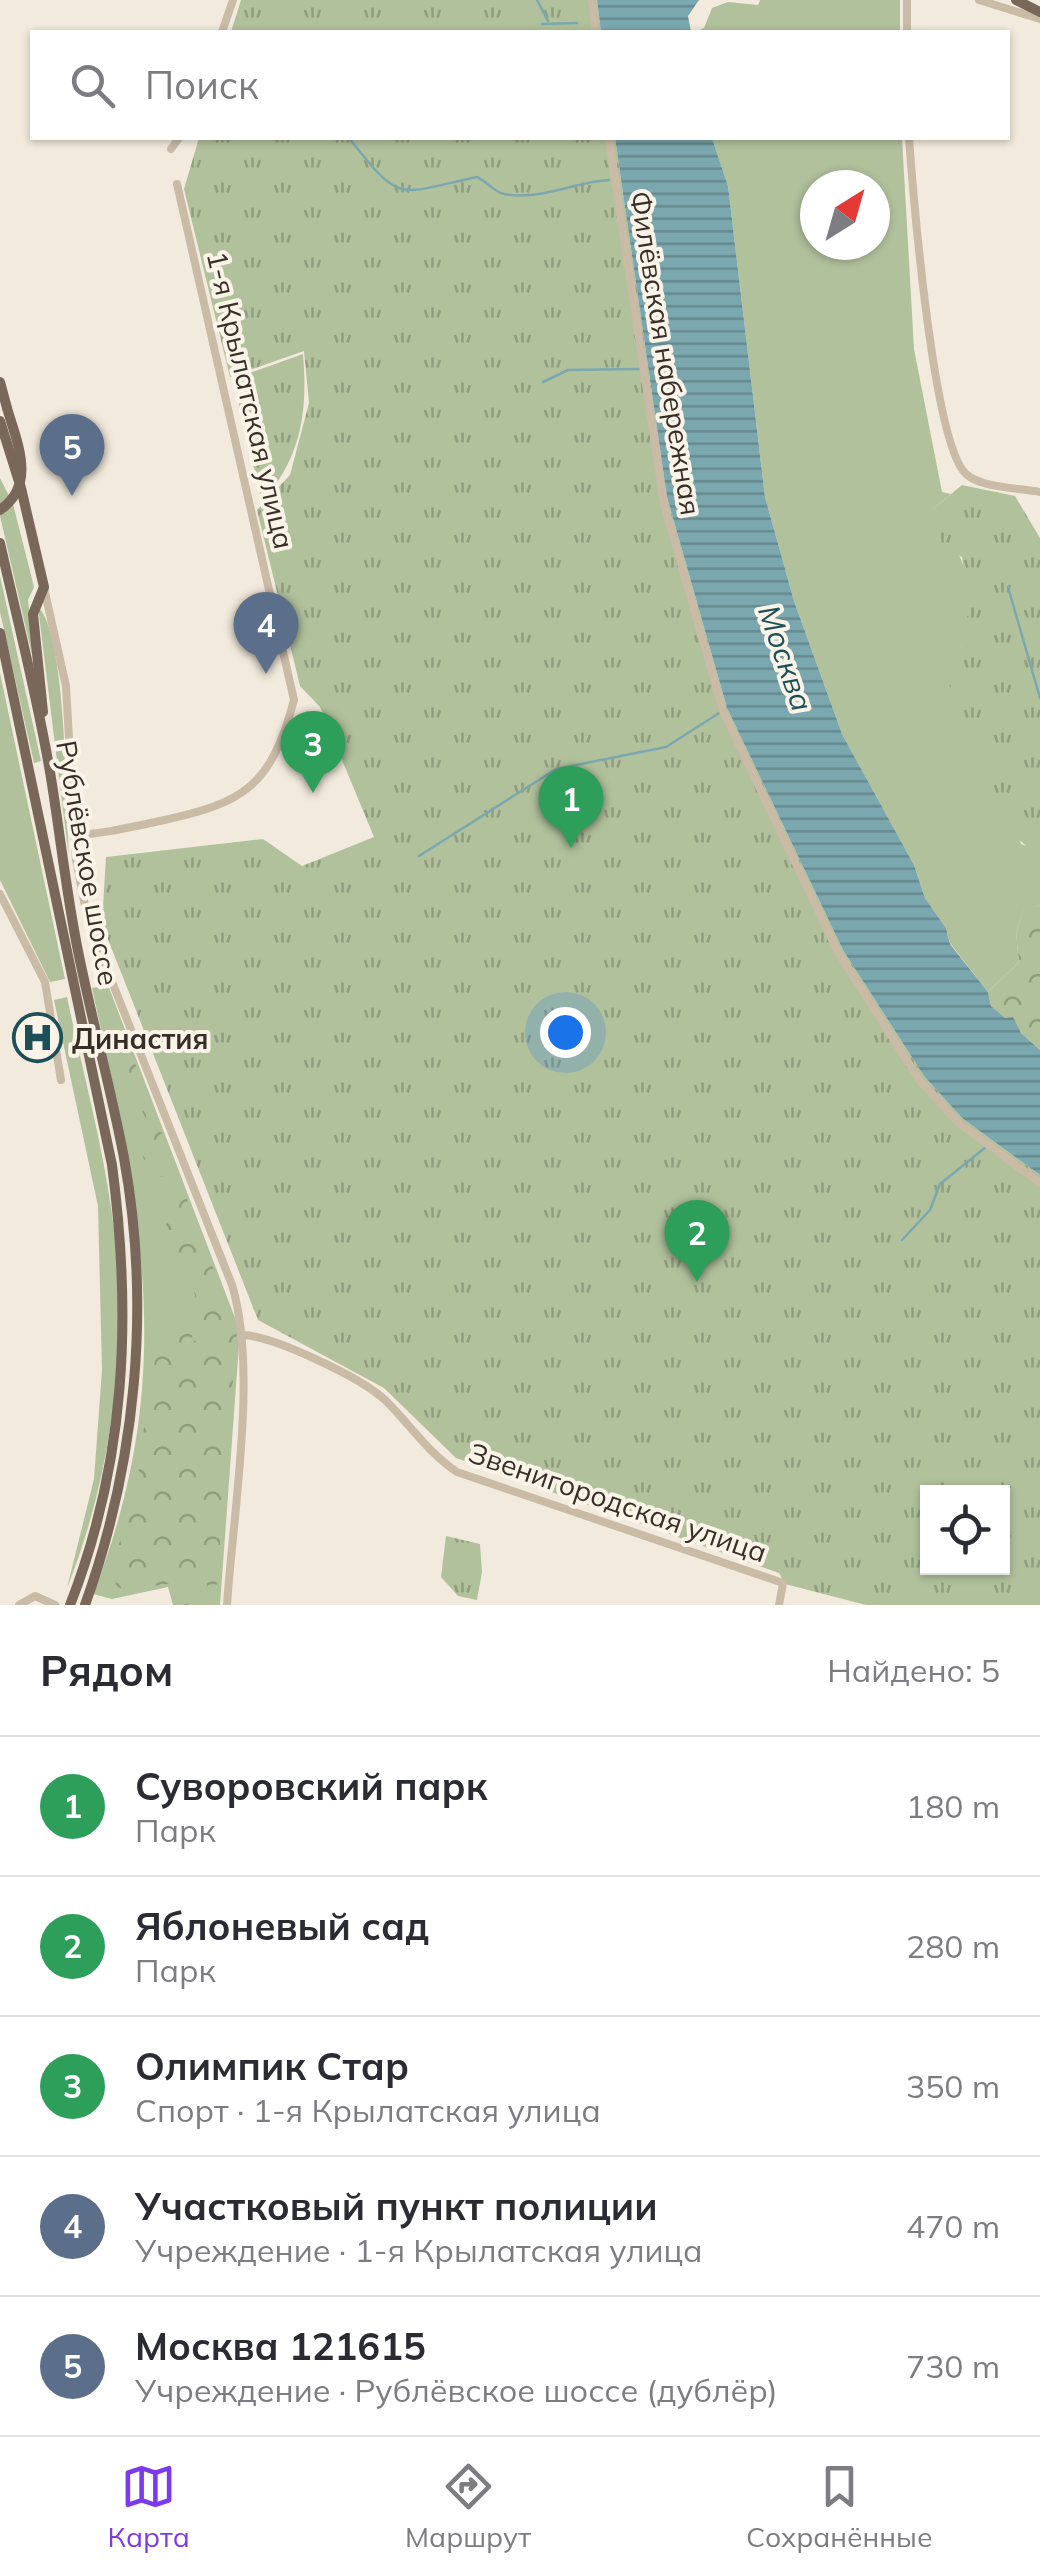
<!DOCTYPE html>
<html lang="ru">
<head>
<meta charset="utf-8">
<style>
	:root { --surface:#fff; --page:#f2f2f3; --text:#2b2b33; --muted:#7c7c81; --line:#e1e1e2; --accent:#7c3aed }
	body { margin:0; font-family:Mulish,sans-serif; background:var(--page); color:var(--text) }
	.controls { position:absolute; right:30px; bottom:30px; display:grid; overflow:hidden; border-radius:0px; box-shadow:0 2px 8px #0004 }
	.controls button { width:90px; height:90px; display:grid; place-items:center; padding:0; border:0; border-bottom:2px solid var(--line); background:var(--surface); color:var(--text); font:50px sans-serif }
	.compass { position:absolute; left:800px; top:170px; width:90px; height:90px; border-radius:50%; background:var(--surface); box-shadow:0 2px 8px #0004; rotate:37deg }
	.you { position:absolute; left:565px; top:1032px; width:35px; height:35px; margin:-25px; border:8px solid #fff; border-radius:50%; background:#1a73e8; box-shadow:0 0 0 15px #1a73e833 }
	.badge { display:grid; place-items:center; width:65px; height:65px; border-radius:50%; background:var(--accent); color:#fff; font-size:32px; font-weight:700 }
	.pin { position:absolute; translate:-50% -82px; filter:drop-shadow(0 2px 5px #0008) }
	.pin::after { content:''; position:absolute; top:52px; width:35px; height:30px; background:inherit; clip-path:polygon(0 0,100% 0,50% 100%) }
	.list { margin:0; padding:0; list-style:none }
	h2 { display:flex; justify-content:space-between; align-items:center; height:130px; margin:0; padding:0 40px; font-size:42px }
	h2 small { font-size:32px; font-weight:400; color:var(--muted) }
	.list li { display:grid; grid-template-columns:65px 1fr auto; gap:30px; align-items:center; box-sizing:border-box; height:140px; padding:0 40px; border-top:2px solid var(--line) }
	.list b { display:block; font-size:38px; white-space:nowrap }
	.list p { margin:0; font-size:32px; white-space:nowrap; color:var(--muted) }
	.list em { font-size:32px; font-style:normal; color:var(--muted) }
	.icon { flex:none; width:55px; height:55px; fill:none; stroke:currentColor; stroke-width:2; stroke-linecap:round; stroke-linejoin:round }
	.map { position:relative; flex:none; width:1040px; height:1605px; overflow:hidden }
	.search { position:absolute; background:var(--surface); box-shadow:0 2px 8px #0004; left:30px; right:30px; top:30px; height:110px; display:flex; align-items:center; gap:25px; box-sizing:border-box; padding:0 35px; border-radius:0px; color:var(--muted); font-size:38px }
	.sheet { height:830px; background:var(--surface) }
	nav { display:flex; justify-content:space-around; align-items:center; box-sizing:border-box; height:140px; border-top:2px solid var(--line); background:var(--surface); font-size:28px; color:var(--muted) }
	nav a { display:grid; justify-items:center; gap:5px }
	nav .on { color:var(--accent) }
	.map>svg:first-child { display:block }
	.green { fill:#b1c19c; fill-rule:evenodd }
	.forest { fill:url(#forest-crowns) }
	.park { fill:url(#park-tufts); fill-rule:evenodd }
	.water { fill:url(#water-rules) }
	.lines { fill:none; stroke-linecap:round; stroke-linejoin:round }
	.stream { stroke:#7ba8af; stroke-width:2.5 }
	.minor { stroke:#cabba7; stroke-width:8 }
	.major { stroke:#796759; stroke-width:10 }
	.major-bridge { stroke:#796759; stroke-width:10 }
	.labels { text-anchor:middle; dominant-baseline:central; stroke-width:8; stroke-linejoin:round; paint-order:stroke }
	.street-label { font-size:28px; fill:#372e28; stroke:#faf3e8 }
	.poi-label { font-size:28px; font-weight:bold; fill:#372e28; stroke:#faf3e8; text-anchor:start }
	.water-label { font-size:30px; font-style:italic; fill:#1d4f58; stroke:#faf3e8 }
</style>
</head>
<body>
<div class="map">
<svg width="1040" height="1605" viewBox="0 0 1040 1605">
	<defs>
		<pattern id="forest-crowns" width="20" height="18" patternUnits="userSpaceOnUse" patternTransform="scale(2.5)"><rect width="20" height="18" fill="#b1c19c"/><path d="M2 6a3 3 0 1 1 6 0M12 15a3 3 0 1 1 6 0" fill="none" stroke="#919d7f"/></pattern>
		<pattern id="park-tufts" width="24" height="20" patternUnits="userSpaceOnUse" patternTransform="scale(2.5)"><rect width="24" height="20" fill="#b1c19c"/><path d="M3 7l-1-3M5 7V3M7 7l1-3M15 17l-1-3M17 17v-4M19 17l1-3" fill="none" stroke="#919d7f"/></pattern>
		<pattern id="water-rules" width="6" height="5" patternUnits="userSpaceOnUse" patternTransform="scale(2.5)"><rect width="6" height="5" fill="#7ba8af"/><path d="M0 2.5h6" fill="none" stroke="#66898e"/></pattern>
	</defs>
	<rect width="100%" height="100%" fill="#f2eadc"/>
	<!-- green -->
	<g class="green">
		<polygon points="760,0 900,0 900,32 695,32 704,28 712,8 728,2 758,5"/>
		<path d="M712,138H902L914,349L942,492L951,494L933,509C950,538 976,575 970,611C967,626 961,632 962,649L1021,844L1040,851V905L1024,910L1016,933L1019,962L988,992L950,943L946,928L925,898L914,865L842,734L794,601L765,497L728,186ZM815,185H875V245H815Z"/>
		<polygon points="0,478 13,504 34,587 28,600 36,672 0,516"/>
		<polygon points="0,576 41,761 34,763 0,612"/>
		<path d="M38,607C67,633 66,811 69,858Z"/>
		<polygon points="0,673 65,979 50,982 0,880"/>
		<path d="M108,985L240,1331L220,1605H173L168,1587L112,1599L93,1594C180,1374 140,1209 92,988Z"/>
		<path d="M67,997C82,1069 102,1141 112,1214C130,1338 113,1473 67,1588L94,1479L102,1370L98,1206L54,1000Z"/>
	</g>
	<!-- forest -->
	<g class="forest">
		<polygon points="1040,905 1040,1050 991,1006 988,992 1019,962 1016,933 1024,909"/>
		<path d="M127,1058H133L237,1330L215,1605H206L207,1585L201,1573L194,1571L188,1576V1605H179L176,1586L169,1584L122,1589L115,1586L120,1565L115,1551L125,1532L139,1477L138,1447L148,1415L158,1337L185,1317L193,1327L192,1340L198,1342L202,1337C197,1309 196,1280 178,1257V1235L164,1230L169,1216L176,1214L173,1183L166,1176L159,1177L156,1154L144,1160L140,1145L150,1129L123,1066Z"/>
	</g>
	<!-- park -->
	<g class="park">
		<polygon points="241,0 597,0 601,32 231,32"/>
		<path d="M199,138H615L667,497L727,708L843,950L924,1076L962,1118L1040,1175V1605H866L785,1584L779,1573L456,1458L384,1388L258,1320L102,924L106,857L263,839L302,866L374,837L320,707L300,686L257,510L290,475L309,403L304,351L230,377L184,189ZM928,1492H1002V1568H928Z"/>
		<path d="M303,354C308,413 301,457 262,502L233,379Z"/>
		<polygon points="962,485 1015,496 1040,538 1040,851 1033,852 1014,835 942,668 962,649 961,629 970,611 962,557 941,548 933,509"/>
		<polygon points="446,1536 480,1544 482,1572 477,1600 458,1596 441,1577"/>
	</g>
	<!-- water -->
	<g class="water">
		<polygon points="597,0 699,0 688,16 691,32 601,32"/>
		<polygon points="615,138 712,138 728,186 765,497 794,601 842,734 914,865 925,898 946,928 950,944 988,992 991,1006 1005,1018 1013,1017 1021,1033 1040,1050 1040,1175 962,1118 924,1076 843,950 727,708 667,497"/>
	</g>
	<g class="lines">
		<!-- stream -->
		<g class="stream">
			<polyline points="537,0 548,21"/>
			<polyline points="542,24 577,23"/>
			<path d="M349,138C402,205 396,194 477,177C486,181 494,192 504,194C539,201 574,182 609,180"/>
			<polyline points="543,382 568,370 639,369"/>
			<polyline points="1008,587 1040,698"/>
			<polyline points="419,856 556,769 666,747 727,708"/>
			<polyline points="902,1240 930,1210 940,1184 986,1147"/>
		</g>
		<!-- minor -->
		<g class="minor">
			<polyline points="592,0 596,32"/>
			<polyline points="979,0 1040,19"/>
			<polyline points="222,32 233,0"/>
			<polyline points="907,32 907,0"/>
			<polyline points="609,138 664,504 723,711 838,952 920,1081 959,1123 1040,1183"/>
			<path d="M909,138C913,192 933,444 966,474C981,488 1020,488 1040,492"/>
			<polyline points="171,149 179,138"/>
			<path d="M44,588L66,686L76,860L88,921L232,1285C258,1370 233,1513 227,1605"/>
			<path d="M74,835C103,834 131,827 160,821C245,803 271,786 294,700L177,184"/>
			<polyline points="0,894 45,982 61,1080"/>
			<path d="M244,1335C275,1337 362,1378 385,1400C410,1424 427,1452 457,1472L783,1583L779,1605"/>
			<polyline points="19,1605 35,1596 55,1605"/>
		</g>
		<!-- major -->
		<g class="major">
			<polyline points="1016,0 1040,12"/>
			<polyline points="0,382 7,408"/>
			<polyline points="0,421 21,488 44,587 33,614 43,712"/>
			<path d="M0,543C17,619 37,695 50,772C60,832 66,892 78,951C92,1021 111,1089 124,1158C151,1307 136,1463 85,1605"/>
			<path d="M0,633L112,1165C132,1316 126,1462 70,1605"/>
		</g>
		<!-- major-bridge -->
		<path class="major-bridge" d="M0,510C37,484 17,443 7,408"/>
	</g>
	<!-- icons -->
	<defs>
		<symbol id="hospital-ring" viewBox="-11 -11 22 22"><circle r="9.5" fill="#faf3e8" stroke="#1d4f58" stroke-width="1.5"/><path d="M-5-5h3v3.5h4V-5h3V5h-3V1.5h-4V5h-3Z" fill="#1d4f58"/></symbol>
	</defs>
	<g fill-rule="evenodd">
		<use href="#hospital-ring" x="10" y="1010" width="55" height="55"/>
	</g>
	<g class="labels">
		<!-- street labels -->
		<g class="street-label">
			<text transform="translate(666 353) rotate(81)">Филёвская набережная</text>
			<text transform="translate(251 400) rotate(77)">1-я Крылатская улица</text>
			<text transform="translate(88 863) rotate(80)">Рублёвское шоссе</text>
			<text transform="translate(618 1502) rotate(19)">Звенигородская улица</text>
		</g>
		<!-- poi labels -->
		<g class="poi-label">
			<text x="72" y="1038">Династия</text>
		</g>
		<!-- water labels -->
		<g class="water-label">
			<text transform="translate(786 658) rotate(71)">Москва</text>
		</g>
	</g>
</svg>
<div class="controls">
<button><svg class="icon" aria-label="locate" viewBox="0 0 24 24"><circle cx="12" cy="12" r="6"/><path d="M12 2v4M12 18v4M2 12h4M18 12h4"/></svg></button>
</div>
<svg class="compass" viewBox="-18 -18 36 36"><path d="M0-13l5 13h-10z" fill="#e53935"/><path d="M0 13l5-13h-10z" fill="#7c7c81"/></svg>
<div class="you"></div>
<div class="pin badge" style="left:571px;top:848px;background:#2e9e5b">1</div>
<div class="pin badge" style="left:697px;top:1282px;background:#2e9e5b">2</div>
<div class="pin badge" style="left:313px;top:793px;background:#2e9e5b">3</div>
<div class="pin badge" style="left:266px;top:674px;background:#5c6f8a">4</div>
<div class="pin badge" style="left:72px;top:496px;background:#5c6f8a">5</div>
<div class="search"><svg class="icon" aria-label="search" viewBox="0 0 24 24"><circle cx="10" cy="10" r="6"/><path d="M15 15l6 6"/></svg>Поиск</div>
</div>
<section class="sheet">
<h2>Рядом<small>Найдено: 5</small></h2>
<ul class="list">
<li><span class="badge" style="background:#2e9e5b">1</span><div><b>Суворовский парк</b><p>Парк</p></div><em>180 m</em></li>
<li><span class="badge" style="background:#2e9e5b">2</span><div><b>Яблоневый сад</b><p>Парк</p></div><em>280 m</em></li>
<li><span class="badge" style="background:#2e9e5b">3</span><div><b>Олимпик Стар</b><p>Спорт · 1-я Крылатская улица</p></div><em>350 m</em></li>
<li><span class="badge" style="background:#5c6f8a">4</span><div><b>Участковый пункт полиции</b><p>Учреждение · 1-я Крылатская улица</p></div><em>470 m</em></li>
<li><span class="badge" style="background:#5c6f8a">5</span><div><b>Москва 121615</b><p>Учреждение · Рублёвское шоссе (дублёр)</p></div><em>730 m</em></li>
</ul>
</section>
<nav>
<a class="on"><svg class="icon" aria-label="map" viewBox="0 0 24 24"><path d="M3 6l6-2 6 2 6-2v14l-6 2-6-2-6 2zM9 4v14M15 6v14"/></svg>Карта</a>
<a><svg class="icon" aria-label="directions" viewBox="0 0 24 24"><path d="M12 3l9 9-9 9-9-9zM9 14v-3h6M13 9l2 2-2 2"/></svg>Маршрут</a>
<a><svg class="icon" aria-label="saved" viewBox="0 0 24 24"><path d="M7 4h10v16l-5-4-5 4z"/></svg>Сохранённые</a>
</nav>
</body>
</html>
